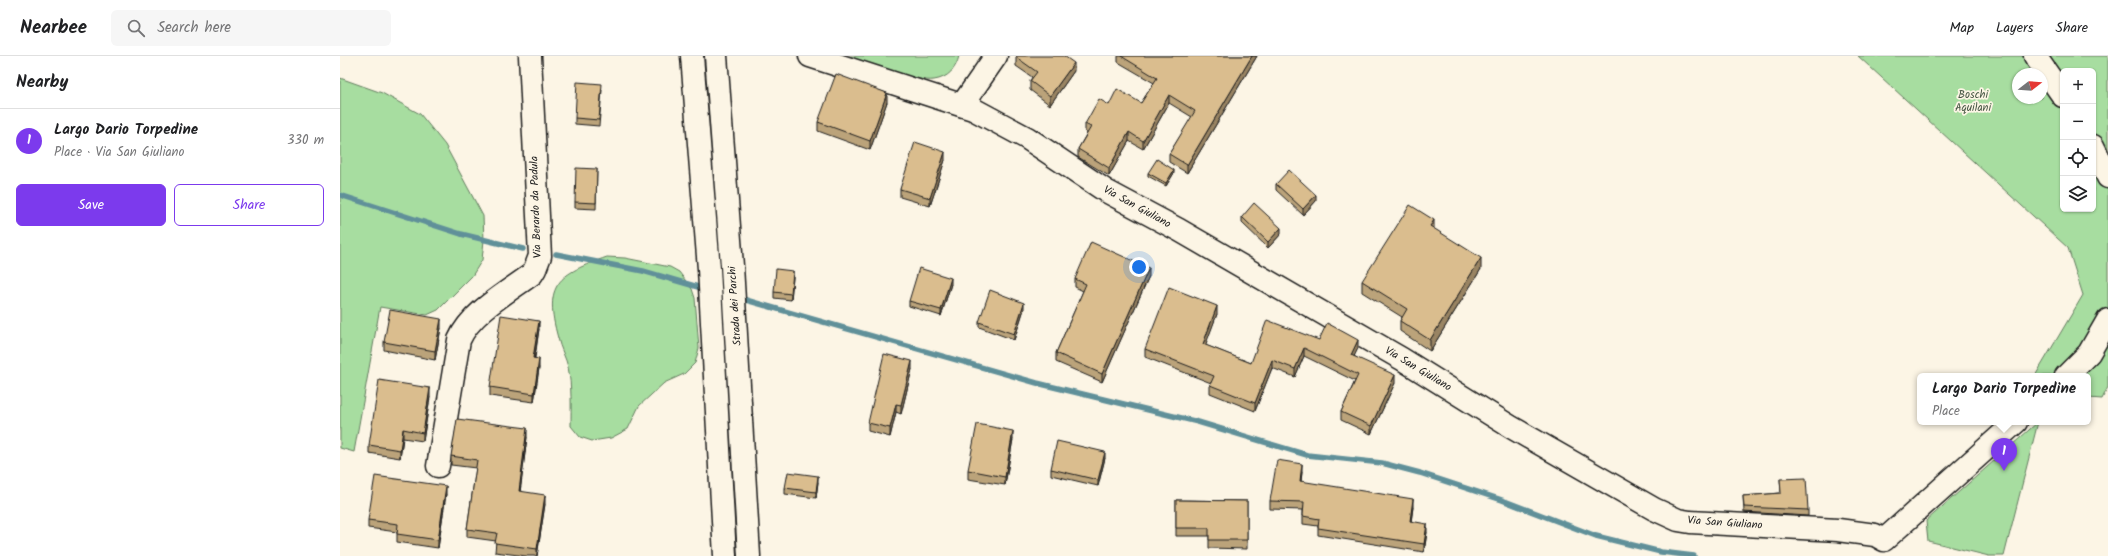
<!DOCTYPE html>
<html lang="en">
<head>
<meta charset="utf-8">
<style>
	:root { --surface:#fff; --page:#f6f6f6; --text:#202124; --muted:#757577; --line:#e0e0e0; --accent:#7c3aed }
	body { margin:0; font-family:Kalam,sans-serif; background:var(--page); color:var(--text) }
	.controls { position:absolute; right:12px; top:12px; display:grid; overflow:hidden; border-radius:6px; box-shadow:0 1px 3px #0004 }
	.controls button { width:36px; height:36px; display:grid; place-items:center; padding:0; border:0; border-bottom:1px solid var(--line); background:var(--surface); color:var(--text); font:20px sans-serif }
	.compass { position:absolute; left:1672px; top:12px; width:36px; height:36px; border-radius:50%; background:var(--surface); box-shadow:0 1px 3px #0004; rotate:73deg }
	.you { position:absolute; left:799px; top:211px; width:14px; height:14px; margin:-10px; border:3px solid #fff; border-radius:50%; background:#1a73e8; box-shadow:0 0 0 6px #1a73e833 }
	.badge { display:grid; place-items:center; width:26px; height:26px; border-radius:50%; background:var(--accent); color:#fff; font-size:13px; font-weight:700 }
	.pin { position:absolute; translate:-50% -33px; filter:drop-shadow(0 1px 2px #0008) }
	.pin::after { content:''; position:absolute; top:21px; width:14px; height:12px; background:inherit; clip-path:polygon(0 0,100% 0,50% 100%) }
	.popup { position:absolute; left:1577px; top:317px; width:174px; height:52px; box-sizing:border-box; display:grid; place-content:center; border-radius:6px; background:var(--surface); filter:drop-shadow(0 1px 3px #0005); font-size:13px; white-space:nowrap; color:var(--muted) }
	.popup b { font-size:15px; color:var(--text) }
	.popup::after { content:''; position:absolute; left:50%; top:100%; margin-left:-8px; border:8px solid transparent; border-top-color:var(--surface) }
	.list { margin:0; padding:0; list-style:none }
	h2 { display:flex; justify-content:space-between; align-items:center; height:52px; margin:0; padding:0 16px; font-size:17px }
	h2 small { font-size:13px; font-weight:400; color:var(--muted) }
	.list li { display:grid; grid-template-columns:26px 1fr auto; gap:12px; align-items:center; box-sizing:border-box; height:64px; padding:0 16px; border-top:1px solid var(--line) }
	.list b { display:block; font-size:15px; white-space:nowrap }
	.list p { margin:0; font-size:13px; white-space:nowrap; color:var(--muted) }
	.list em { font-size:13px; font-style:normal; color:var(--muted) }
	.actions { display:flex; gap:8px; padding:12px 16px }
	.actions a { flex:1; padding:9px 0; border:1px solid var(--accent); border-radius:6px; text-align:center; font-size:14px; color:var(--accent) }
	.actions .main { background:var(--accent); color:#fff }
	.icon { flex:none; width:22px; height:22px; fill:none; stroke:currentColor; stroke-width:2; stroke-linecap:round; stroke-linejoin:round }
	.map { position:relative; flex:none; width:1768px; height:500px; overflow:hidden }
	header { display:flex; align-items:center; gap:24px; box-sizing:border-box; height:56px; padding:0 20px; background:var(--surface); border-bottom:1px solid var(--line) }
	header strong { font-size:19px }
	nav { display:flex; gap:22px; margin-inline-start:auto; font-size:14px }
	.search { width:280px; height:36px; background:var(--page); display:flex; align-items:center; gap:10px; box-sizing:border-box; padding:0 14px; border-radius:6px; color:var(--muted); font-size:15px }
	main { display:flex }
	aside { flex:1; background:var(--surface) }
	.map>svg:first-child { display:block }
	.green { fill:#a7dda0; stroke:#627c5e; fill-rule:evenodd }
	.lines { fill:none; stroke-linecap:round; stroke-linejoin:round }
	.stream { stroke:#609099; stroke-width:5.5 }
	.street-casing { stroke:#1c1c1c; stroke-width:25 }
	.highway-casing { stroke:#1c1c1c; stroke-width:25 }
	.street { stroke:#fcf5e5; stroke-width:22 }
	.highway { stroke:#fcf5e5; stroke-width:22 }
	.wall { fill:#bba37a; stroke:#1c1c1c }
	.shaded-wall { fill:#998463; stroke:#1c1c1c }
	.building { fill:#dabd8e; stroke:#1c1c1c }
	.labels { text-anchor:middle; dominant-baseline:central; stroke-width:3.5; stroke-linejoin:round; paint-order:stroke }
	.park-label { font-size:11px; fill:#465644; stroke:#fcf5e5 }
	.street-label { font-size:11px; fill:#1c1c1c; stroke:#fcf5e5 }
</style>
</head>
<body>
<header>
<strong>Nearbee</strong>
<div class="search"><svg class="icon" aria-label="search" viewBox="0 0 24 24"><circle cx="10" cy="10" r="6"/><path d="M15 15l6 6"/></svg>Search here</div>
<nav><a>Map</a><a>Layers</a><a>Share</a></nav>
</header>
<main>
<aside>
<h2>Nearby<small></small></h2>
<ul class="list">
<li><span class="badge">1</span><div><b>Largo Dario Torpedine</b><p>Place · Via San Giuliano</p></div><em>330 m</em></li>
</ul>
<div class="actions"><a class="main">Save</a><a>Share</a></div>
</aside>
<div class="map">
<svg width="1768" height="500" viewBox="0 0 1768 500">
	<rect width="100%" height="100%" fill="#fcf5e5"/>
	<filter id="ink" filterUnits="userSpaceOnUse"><feTurbulence type="fractalNoise" baseFrequency=".025" numOctaves="2"/><feDisplacementMap in="SourceGraphic" scale="8" xChannelSelector="R" yChannelSelector="G"/><feConvolveMatrix kernelMatrix="1 2 1 2 8 2 1 2 1" color-interpolation-filters="sRGB"/></filter>
	<g filter="url(#ink)">
		<!-- green -->
		<g class="green">
			<path d="M502,0H619C616,13 608,22 594,24C579,27 520,5 502,0Z"/>
			<path d="M1518,0H1768V331L1762,343L1748,342V320H1695L1743,239L1728,192ZM1723,15H1753V153H1723ZM1678,18H1702V42H1678Z"/>
			<polygon points="0,22 42,37 80,58 105,89 143,160 144,184 142,204 132,220 98,254 87,259 40,251 14,396 0,392"/>
			<path d="M267,201L285,202L330,211L339,216L352,233L355,242L359,292L355,307L344,318L324,327L299,350L288,373L271,382L252,385L240,381L231,370C231,351 232,330 228,311C226,302 220,292 218,282C203,228 218,218 267,201Z"/>
			<polygon points="1698,366 1664,500 1649,500 1588,485 1586,465"/>
		</g>
		<g class="lines">
			<!-- stream -->
			<g class="stream">
				<polyline points="0,139 121,178 183,193"/>
				<polyline points="216,198 303,215 365,233"/>
				<polyline points="399,242 697,327 858,366 967,399 1042,407 1080,417 1162,444 1256,480 1321,496 1354,500"/>
			</g>
			<defs>
				<g id="street">
					<polyline points="470,0 633,53 687,82 766,135 839,174 1062,303 1171,371 1314,453 1338,464 1350,466 1498,474 1535,479 1544,484 1676,366"/>
					<polyline points="1695,0 1723,40"/>
					<polyline points="622,49 656,0"/>
					<polyline points="1753,90 1768,121"/>
					<polyline points="1726,320 1749,297 1768,264"/>
					<path d="M98,410L119,284C131,256 168,236 192,218L195,213L200,200L190,0"/>
				</g>
				<g id="highway">
					<polyline points="352,0 369,213 385,500"/>
					<polyline points="376,0 392,210 409,500"/>
				</g>
			</defs>
			<!-- street casing -->
			<use href="#street" class="street-casing"/>
			<!-- highway casing -->
			<use href="#highway" class="highway-casing"/>
			<!-- street -->
			<use href="#street" class="street"/>
			<!-- highway -->
			<use href="#highway" class="highway"/>
		</g>
		<!-- wall -->
		<g class="wall">
			<polygon points="778,0 917,0 847,117 829,106 829,98 852,61 829,47 803,93 789,85 769,120 738,101 738,93 747,77 745,76 745,68 769,49 801,47 814,27 778,6"/>
			<polygon points="676,1 734,15 710,49 690,34 690,25 692,21 676,10"/>
			<polygon points="262,34 259,70 235,68 235,62"/>
			<polygon points="547,46 530,94 478,75 478,66"/>
			<polygon points="605,104 590,150 560,141 560,133"/>
			<polygon points="257,113 256,153 235,152 235,146"/>
			<polygon points="808,117 834,117 826,130 808,120"/>
			<polygon points="936,128 976,145 963,159 936,134"/>
			<polygon points="902,161 941,178 928,192 902,167"/>
			<polygon points="1094,173 1141,213 1090,295 1060,275 1060,265 1062,261 1022,236 1022,225"/>
			<polygon points="809,220 762,326 716,306 716,297 743,235 735,231 735,223"/>
			<polygon points="453,221 451,244 434,242 434,236"/>
			<polygon points="611,228 601,260 569,250 569,245"/>
			<polygon points="684,253 674,284 639,271 639,266"/>
			<polygon points="877,258 865,289 911,307 979,284 1018,292 1014,300 1055,327 1031,378 1001,364 1001,356 1015,325 964,300 955,321 932,312 915,355 870,337 870,329 871,327 805,301 805,293"/>
			<polygon points="101,272 95,304 44,294 44,286"/>
			<polygon points="199,273 195,302 199,312 194,346 150,340 150,331"/>
			<polygon points="572,313 561,358 556,356 550,381 528,375 528,367"/>
			<polygon points="90,341 83,385 63,382 60,402 29,397 29,389"/>
			<polygon points="187,381 180,436 205,448 197,500 186,500 155,496 156,485 127,481 127,473 136,412 111,409 111,400"/>
			<polygon points="673,383 665,429 628,423 628,414"/>
			<polygon points="765,402 758,430 711,419 711,413"/>
			<polygon points="962,416 961,426 1073,451 1071,466 1087,476 1084,496 978,479 978,470 963,468 963,454 930,453 930,445"/>
			<polygon points="1440,423 1468,454 1468,460 1404,456 1403,440 1441,437"/>
			<polygon points="478,426 476,442 445,438 445,432"/>
			<polygon points="106,438 98,492 57,486 57,476 28,472 28,464"/>
			<polygon points="836,444 907,445 907,493 869,492 869,480 836,480"/>
		</g>
		<!-- shaded-wall -->
		<g class="shaded-wall">
			<polygon points="912,0 917,0 847,117 847,109"/>
			<polygon points="734,7 734,15 710,49 710,40"/>
			<polygon points="547,37 547,46 530,94 530,85"/>
			<polygon points="829,39 829,47 803,93 803,85"/>
			<polygon points="789,76 789,85 769,120 769,112"/>
			<polygon points="605,96 605,104 590,150 590,142"/>
			<polygon points="834,114 834,117 826,130 826,127"/>
			<polygon points="976,139 976,145 963,159 963,153"/>
			<polygon points="1094,164 1094,174 1090,170"/>
			<polygon points="941,172 941,178 928,192 928,186"/>
			<polygon points="1141,202 1141,213 1090,295 1090,284"/>
			<polygon points="809,212 809,220 762,326 762,318"/>
			<polygon points="453,215 453,221 451,244 451,238"/>
			<polygon points="611,222 611,228 601,260 601,254"/>
			<polygon points="684,247 684,253 674,284 674,278"/>
			<polygon points="877,250 877,258 863,296 863,288"/>
			<polygon points="101,263 101,272 95,304 95,295"/>
			<polygon points="199,265 199,273 193,311 193,302"/>
			<polygon points="1018,284 1018,292 1011,307 1011,299"/>
			<polygon points="964,292 964,300 955,321 955,313"/>
			<polygon points="199,303 199,312 194,346 194,338"/>
			<polygon points="932,304 932,312 915,355 915,347"/>
			<polygon points="572,305 572,313 561,358 561,349"/>
			<polygon points="1055,319 1055,327 1031,378 1031,370"/>
			<polygon points="90,332 90,341 83,385 83,377"/>
			<polygon points="556,348 556,356 550,381 550,372"/>
			<polygon points="187,372 187,381 179,444 179,435"/>
			<polygon points="63,373 63,382 60,402 60,394"/>
			<polygon points="673,375 673,383 665,429 665,421"/>
			<polygon points="765,396 765,402 758,430 758,424"/>
			<polygon points="962,408 962,416 960,433 960,425"/>
			<polygon points="478,420 478,426 476,442 476,436"/>
			<polygon points="106,430 106,438 98,492 98,484"/>
			<polygon points="205,439 205,448 197,500 197,493"/>
			<polygon points="1073,443 1073,451 1070,473 1070,465"/>
			<polygon points="1087,468 1087,476 1084,496 1084,488"/>
		</g>
		<!-- building -->
		<g class="building">
			<polygon points="677,0 724,0 734,7 710,40 690,25 697,16 676,1"/>
			<polygon points="781,0 912,0 847,109 829,98 855,55 829,39 803,85 789,76 769,112 738,93 751,71 745,68 759,43 769,49 777,33 801,47 817,22"/>
			<polygon points="496,18 547,37 530,85 478,66"/>
			<polygon points="237,26 262,28 259,64 235,62"/>
			<polygon points="575,86 605,96 590,142 560,133"/>
			<polygon points="817,103 834,114 826,127 808,117"/>
			<polygon points="236,112 257,113 256,147 235,146"/>
			<polygon points="949,114 976,139 963,153 936,128"/>
			<polygon points="914,147 941,172 928,186 902,161"/>
			<polygon points="1070,149 1094,164 1090,170 1141,202 1090,284 1060,265 1067,253 1022,225"/>
			<polygon points="751,186 809,212 762,318 716,297 746,228 735,223"/>
			<polygon points="579,212 611,222 601,254 569,245"/>
			<polygon points="436,213 453,215 451,238 434,236"/>
			<polygon points="829,231 877,250 863,288 911,307 927,264 979,284 987,267 1018,284 1011,299 1055,319 1031,370 1001,356 1018,319 964,292 955,313 932,304 915,347 870,329 874,320 805,293"/>
			<polygon points="650,234 684,247 674,278 639,266"/>
			<polygon points="50,254 101,263 95,295 44,286"/>
			<polygon points="161,259 199,265 193,302 199,303 194,338 150,331"/>
			<polygon points="544,298 572,305 561,349 556,348 550,372 528,367"/>
			<polygon points="39,324 90,332 83,377 63,373 60,394 29,389"/>
			<polygon points="117,363 187,372 179,435 205,439 197,493 155,487 157,477 127,473 137,404 111,400"/>
			<polygon points="637,368 673,375 665,421 628,414"/>
			<polygon points="717,385 765,396 758,424 711,413"/>
			<polygon points="937,404 962,408 960,425 1073,443 1070,465 1087,468 1084,488 978,472 979,463 963,460 964,446 930,445"/>
			<polygon points="448,416 478,420 476,436 445,432"/>
			<polygon points="35,420 106,430 98,484 57,478 58,468 28,464"/>
			<polygon points="1466,422 1468,454 1404,451 1403,440 1441,437 1440,423"/>
			<polygon points="836,444 907,445 907,484 869,484 869,472 836,472"/>
		</g>
	</g>
	<g class="labels">
		<!-- park labels -->
		<g class="park-label">
			<text x="1633" y="39">Boschi<tspan x="1633" dy="13">Aquilani</tspan></text>
		</g>
		<!-- street labels -->
		<g class="street-label">
			<text transform="translate(196 151) rotate(-92)">Via Berardo da Padula</text>
			<text transform="translate(797 151) rotate(29)">Via San Giuliano</text>
			<text transform="translate(395 250) rotate(-94)">Strada dei Parchi</text>
			<text transform="translate(1078 313) rotate(31)">Via San Giuliano</text>
			<text transform="translate(1385 467) rotate(4)">Via San Giuliano</text>
		</g>
	</g>
</svg>
<div class="controls">
<button>+</button>
<button>−</button>
<button><svg class="icon" aria-label="locate" viewBox="0 0 24 24"><circle cx="12" cy="12" r="6"/><path d="M12 2v4M12 18v4M2 12h4M18 12h4"/></svg></button>
<button><svg class="icon" aria-label="layers" viewBox="0 0 24 24"><path d="M12 4l9 5-9 5-9-5zM3 14l9 5 9-5"/></svg></button>
</div>
<svg class="compass" viewBox="-18 -18 36 36"><path d="M0-13l5 13h-10z" fill="#e53935"/><path d="M0 13l5-13h-10z" fill="#757577"/></svg>
<div class="you"></div>
<div class="pin badge" style="left:1664px;top:415px">1</div>
<div class="popup"><b>Largo Dario Torpedine</b>Place</div>
</div>
</main>
</body>
</html>
